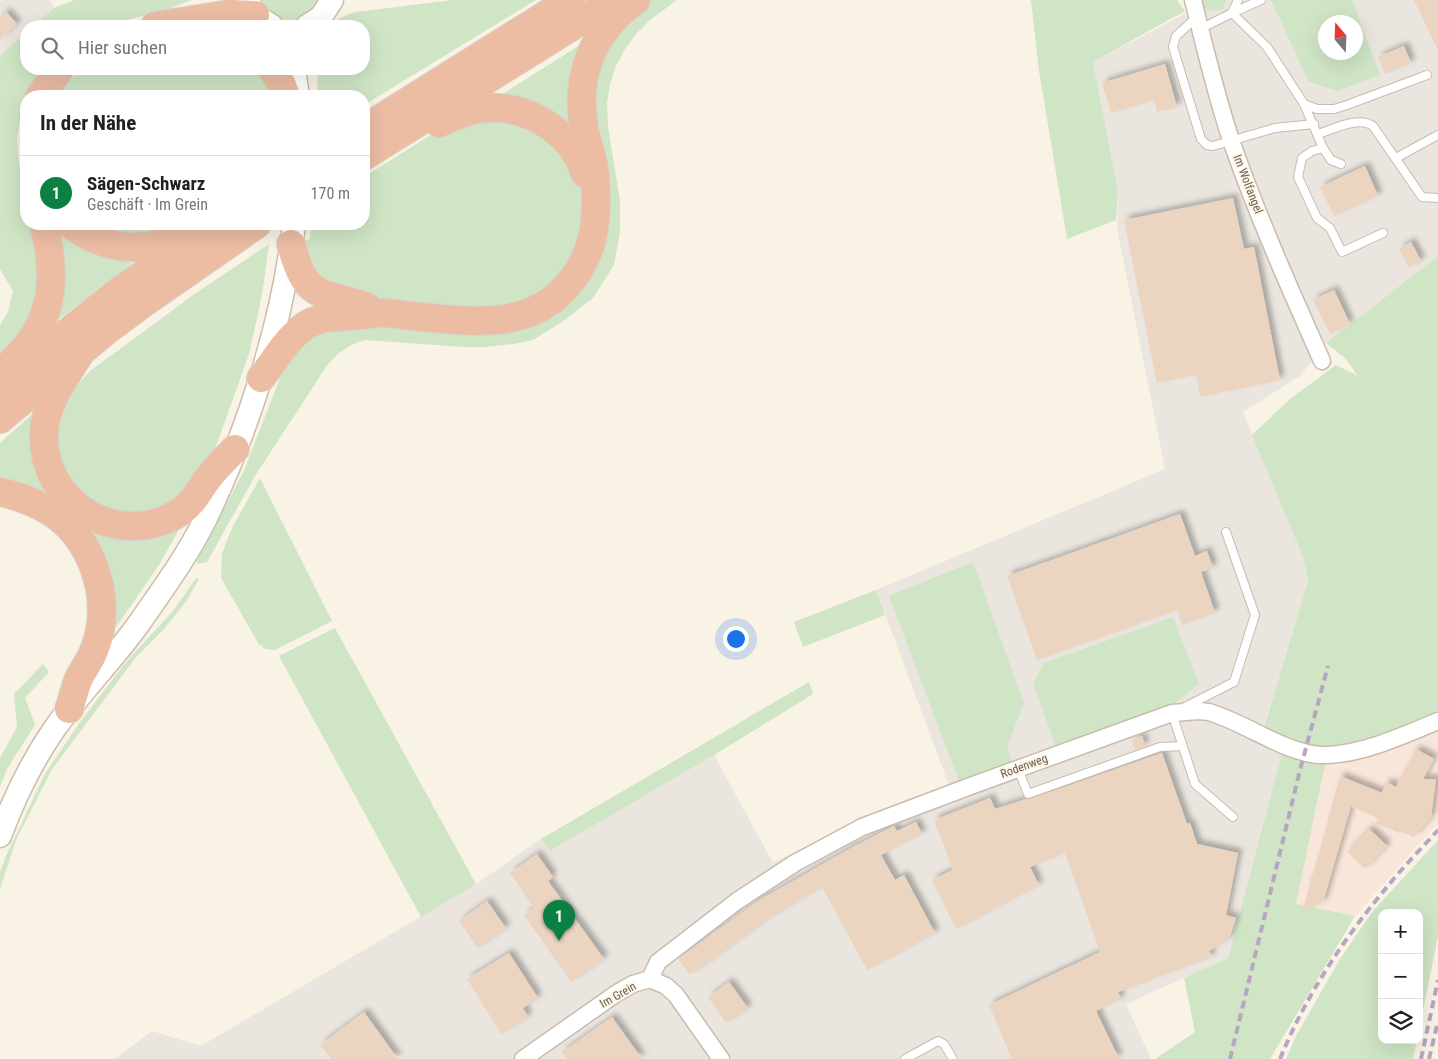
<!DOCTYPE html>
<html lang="de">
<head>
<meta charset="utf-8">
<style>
	:root { --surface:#fff; --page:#f6f6f6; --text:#222; --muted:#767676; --line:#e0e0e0; --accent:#0b8043 }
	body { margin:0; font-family:"Roboto Condensed",sans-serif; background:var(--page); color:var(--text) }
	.controls { position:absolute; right:15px; bottom:15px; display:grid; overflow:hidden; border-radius:10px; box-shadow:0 5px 20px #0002 }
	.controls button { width:45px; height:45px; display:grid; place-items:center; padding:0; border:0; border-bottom:1px solid var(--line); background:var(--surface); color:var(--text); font:25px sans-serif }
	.compass { position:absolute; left:1318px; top:15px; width:45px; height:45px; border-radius:50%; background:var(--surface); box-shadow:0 5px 20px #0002; rotate:341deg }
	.you { position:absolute; left:735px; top:638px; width:18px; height:18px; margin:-12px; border:4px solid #fff; border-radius:50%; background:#1a73e8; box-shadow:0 0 0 8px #1a73e833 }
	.badge { display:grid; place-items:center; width:32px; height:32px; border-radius:50%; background:var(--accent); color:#fff; font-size:16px; font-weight:700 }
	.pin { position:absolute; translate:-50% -41px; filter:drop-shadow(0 1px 2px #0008) }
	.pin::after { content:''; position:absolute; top:26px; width:18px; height:15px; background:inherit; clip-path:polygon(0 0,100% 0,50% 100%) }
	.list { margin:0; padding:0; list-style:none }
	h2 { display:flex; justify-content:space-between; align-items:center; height:65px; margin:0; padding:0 20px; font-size:21px }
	h2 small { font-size:16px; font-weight:400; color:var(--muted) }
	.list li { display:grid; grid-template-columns:32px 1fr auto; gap:15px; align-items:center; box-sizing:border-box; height:75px; padding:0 20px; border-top:1px solid var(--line) }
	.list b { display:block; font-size:19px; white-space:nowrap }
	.list p { margin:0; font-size:16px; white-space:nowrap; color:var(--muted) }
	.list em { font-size:16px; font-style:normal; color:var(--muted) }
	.icon { flex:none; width:28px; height:28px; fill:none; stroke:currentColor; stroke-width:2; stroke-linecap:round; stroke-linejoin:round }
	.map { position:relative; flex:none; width:1438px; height:1059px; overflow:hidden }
	.search { position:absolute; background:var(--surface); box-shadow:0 5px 20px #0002; left:20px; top:20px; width:350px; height:55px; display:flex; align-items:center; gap:12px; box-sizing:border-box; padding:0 18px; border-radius:20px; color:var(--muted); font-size:19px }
	.panel { position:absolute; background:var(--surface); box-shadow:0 5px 20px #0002; left:20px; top:90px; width:350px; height:140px; border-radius:20px }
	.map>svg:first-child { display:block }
	.commercial { fill:#f8e6da }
	.industrial { fill:#eae5df; fill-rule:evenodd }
	.green { fill:#cfe5c5; fill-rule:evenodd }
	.building { fill:#ebd5c0; filter:url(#shadow) }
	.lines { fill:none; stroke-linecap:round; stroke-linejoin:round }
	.lane-casing { stroke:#c9bcad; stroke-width:10 }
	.street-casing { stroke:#c9bcad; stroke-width:19 }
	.secondary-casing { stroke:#ccbdab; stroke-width:25 }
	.highway-casing { stroke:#d7d2cd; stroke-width:30 }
	.lane { stroke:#fff; stroke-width:8 }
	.street { stroke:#fff; stroke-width:16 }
	.secondary { stroke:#fff; stroke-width:22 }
	.highway { stroke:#ecbda3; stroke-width:28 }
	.rail { stroke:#b7a5c1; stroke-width:4; stroke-dasharray:8 5; stroke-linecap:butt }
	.labels { text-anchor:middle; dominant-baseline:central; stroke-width:4; stroke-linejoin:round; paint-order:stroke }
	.street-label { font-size:12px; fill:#6f5d4d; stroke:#fdf7eb }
</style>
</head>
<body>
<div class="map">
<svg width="1438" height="1059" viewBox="0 0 1438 1059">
	<defs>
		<filter id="shadow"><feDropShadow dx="4.5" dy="-4.5" stdDeviation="2.5" flood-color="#0004"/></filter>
	</defs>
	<rect width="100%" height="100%" fill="#f9f3e5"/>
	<!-- commercial -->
	<polygon class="commercial" points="1438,721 1438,823 1355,916 1296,904 1327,755"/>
	<!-- industrial -->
	<g class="industrial">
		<polygon points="4,0 50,0 54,8 33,26 26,26 26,32 0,56 0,1"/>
		<path d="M1211,0H1438V256L1326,343L1300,376L1243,412L1303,557L1308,580L1262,734L1284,745L1228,958L1126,1004L1151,1059H115L152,1031L201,1046L476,884L541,839L550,851L714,755L773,863L848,825L949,785L876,590L1165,469L1117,228L1118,191L1093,62ZM1326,22H1356V52H1326Z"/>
	</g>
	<!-- green -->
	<g class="green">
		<polygon points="74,0 192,0 169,9 104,26 33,26 54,8"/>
		<path d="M256,0H321L322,1C311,12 296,30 277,20C270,16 263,6 256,0Z"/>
		<path d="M453,0H536L364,105V96H317L318,69H364V26H331C338,18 345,15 356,12Z"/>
		<path d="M649,0H677L650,20L637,33L625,49L616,66L610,84L607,103L608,126L620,202V232L614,265L593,298L562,322L533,340L513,344L485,347H464L365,340C346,346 339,352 326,367L255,476L207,562L198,564L196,561L243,473L285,365L317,330L378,326L461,332L588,280L591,122L599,54Z"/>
		<polygon points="1031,0 1177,0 1185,11 1093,62 1118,191 1116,220 1067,239 1039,71"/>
		<path d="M1191,0H1226L1224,9C1211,13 1207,8 1195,8Z"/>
		<path d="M1271,0H1352L1380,75L1338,91L1309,82ZM1326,22H1356V52H1326Z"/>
		<polygon points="26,32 26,69 43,69 26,96 21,113 17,139 19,164 26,189 26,224 36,224 39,238 37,316 0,363 0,325 8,312 13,291 0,269 0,56"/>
		<polygon points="591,38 579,136 498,97 504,93"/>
		<polygon points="82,69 259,69 275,96 56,96 64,86"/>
		<polygon points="516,118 571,158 585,194 578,253 546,292 497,311 400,303 324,286 305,254 306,240 310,239 311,224 364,224 364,177 437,131 457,122"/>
		<polygon points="51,224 138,259 47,328"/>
		<polygon points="83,224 186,224 133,240"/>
		<polygon points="269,244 262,295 249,354 215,449 194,490 169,512 115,519 59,476 54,424 64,400 90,371 196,293"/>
		<polygon points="1438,256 1438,713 1327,755 1296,904 1355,916 1270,1059 1155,1059 1195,1032 1184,978 1228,958 1284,745 1262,735 1308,580 1303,557 1252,435 1290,399 1336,365 1358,376 1345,358 1326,343"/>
		<polygon points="36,411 73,513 185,519 159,565 109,637 103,574 0,484 0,443"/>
		<polygon points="260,478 332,621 275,650 265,649 258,643 221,578 222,553 233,526"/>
		<polygon points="973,562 1024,703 1007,747 1012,762 959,781 889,596"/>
		<polygon points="196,578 199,579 187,600 165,628 136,657 52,769 16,840 0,889 0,872 6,856 45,774 80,722 127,661 173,611"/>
		<polygon points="876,590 885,615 803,647 794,622"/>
		<polygon points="1173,617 1199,684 1170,707 1056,747 1033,684 1044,663"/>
		<polygon points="335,628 476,884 421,917 279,656"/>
		<polygon points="43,664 49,672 25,698 35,725 7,769 0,787 0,758 17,727 14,694"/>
		<polygon points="809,682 813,694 714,755 550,851 541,839"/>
		<polygon points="1438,840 1438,936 1419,1030 1419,913 1382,913 1382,1040 1417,1040 1413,1059 1286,1059 1296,1036 1340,959 1373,911"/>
	</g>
	<!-- building -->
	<g class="building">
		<polygon points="1414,0 1438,0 1438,51"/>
		<polygon points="6,12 17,24 0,40 0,18"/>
		<polygon points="1404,46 1411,63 1385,74 1378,57"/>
		<polygon points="1165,64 1177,107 1157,112 1154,100 1111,113 1102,83"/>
		<polygon points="1365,166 1378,196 1334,216 1320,187"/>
		<polygon points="1233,198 1244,249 1254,247 1280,380 1200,397 1196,375 1157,383 1124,220"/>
		<polygon points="1411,242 1421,261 1409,268 1399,249"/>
		<polygon points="1334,290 1350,324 1330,334 1313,300"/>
		<polygon points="1180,514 1195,556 1207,551 1213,568 1201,572 1215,613 1182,625 1177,610 1037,660 1007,576"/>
		<polygon points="1142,736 1145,746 1135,750 1132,740"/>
		<polygon points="1416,749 1434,759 1423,779 1436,779 1431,817 1414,837 1399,831 1399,833 1375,823 1379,819 1351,806 1323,902 1303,912 1312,874 1313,875 1340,776 1382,793 1386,782 1396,787"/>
		<polygon points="1162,753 1187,824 1190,823 1197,844 1238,853 1226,915 1236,918 1229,939 1209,951 1212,957 1118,992 1121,999 1096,1011 1119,1059 1012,1059 989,1005 1100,952 1065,853 1030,867 1039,885 956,929 932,880 953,870 934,820 990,798 995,809 1026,799 1030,799"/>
		<polygon points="916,822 922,834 902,843 881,855 895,880 904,875 935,933 867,970 822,887 767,919 690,975 678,959 758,901 851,848 894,826 897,831"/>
		<polygon points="1369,829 1387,846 1365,869 1347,852"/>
		<polygon points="537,854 553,877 548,881 604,959 571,982 524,915 534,908 510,873"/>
		<polygon points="487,901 506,928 478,948 459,921"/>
		<polygon points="509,953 538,998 523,1008 528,1017 501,1034 467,979"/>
		<polygon points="729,982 748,1008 726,1023 708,997"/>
		<polygon points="364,1012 398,1059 331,1059 320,1045"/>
		<polygon points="612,1017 642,1059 566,1059 562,1052"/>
	</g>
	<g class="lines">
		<defs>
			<g id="lane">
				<polyline points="1261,0 1232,13 1267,47 1304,104 1317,109 1334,109 1347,105 1427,75"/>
				<polyline points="1197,17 1176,36 1173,47 1201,139 1207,145 1213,146 1275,128 1314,124"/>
				<polyline points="1200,29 1232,13 1238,0"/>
				<polyline points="1304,104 1323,148 1312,151 1302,158 1298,177 1317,218 1330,228 1342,252 1383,233"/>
				<path d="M1318,134C1334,129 1358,116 1373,126L1422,197L1438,198"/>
				<polyline points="1323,148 1331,160 1341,164"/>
				<polyline points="1396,158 1438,135"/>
				<polyline points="1183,708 1234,682 1255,615 1226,532"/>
				<polyline points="1172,713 1195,784 1233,817"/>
				<polyline points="1018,769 1028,794 1160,747 1182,746"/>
				<polyline points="905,1059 938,1041 944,1044 953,1059"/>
			</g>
			<g id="street">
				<path d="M1193,0C1205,48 1216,96 1232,143C1258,217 1290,289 1322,361"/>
				<path d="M650,979L658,962L737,901L795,863L862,827L976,784L1172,713L1199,711L1209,712C1235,720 1259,735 1283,745C1297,751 1313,756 1328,755C1366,753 1404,735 1438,721"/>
				<polyline points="523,1059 617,993 633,984 650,979 666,986 676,995 721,1059"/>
			</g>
			<g id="secondary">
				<polyline points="247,0 255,15 272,26"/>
				<polyline points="307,26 321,17 332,0"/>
				<polyline points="294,69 298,96"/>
				<path d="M0,836C14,798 32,761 55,728C81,691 114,659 140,622C163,589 187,556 205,520C248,431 283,322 294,224"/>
			</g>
			<g id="highway">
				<polyline points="155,26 230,14 255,15"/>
				<polyline points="272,69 281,83 286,96"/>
				<polyline points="40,96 60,69"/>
				<path d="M439,123C452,117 465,111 479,109C524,102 571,130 585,173"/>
				<polyline points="364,129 570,0"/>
				<polyline points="364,156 614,0"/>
				<path d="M70,224C103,250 148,256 184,232"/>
				<path d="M291,244C305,300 319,291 367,307"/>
				<path d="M82,350C67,375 45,402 44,433C41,504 119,551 180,512C194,503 199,490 209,477C217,467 226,458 235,449"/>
				<path d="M12,362C55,322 57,278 44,224"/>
				<path d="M261,378C274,361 287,338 305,326C318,317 333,317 348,316C359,316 371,313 382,313C392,313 402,315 412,316C466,321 527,332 567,286C596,253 598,218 595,176C594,160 587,144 584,128C575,76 592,31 636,0"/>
				<polyline points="0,389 73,328 122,289 218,224"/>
				<polyline points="0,419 107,330 142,304 257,224"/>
				<path d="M0,492C19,496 37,503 53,513C91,539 109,591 99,635C95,653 89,661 80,676C75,686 73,699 69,709"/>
			</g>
		</defs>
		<!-- lane casing -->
		<use href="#lane" class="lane-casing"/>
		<!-- street casing -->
		<use href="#street" class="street-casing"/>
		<!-- secondary casing -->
		<use href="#secondary" class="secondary-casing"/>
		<!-- highway casing -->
		<use href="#highway" class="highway-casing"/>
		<!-- lane -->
		<use href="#lane" class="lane"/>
		<!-- street -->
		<use href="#street" class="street"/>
		<!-- secondary -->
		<use href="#secondary" class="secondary"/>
		<!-- highway -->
		<use href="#highway" class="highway"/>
		<!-- rail -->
		<g class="rail">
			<polyline points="1230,1059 1300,770 1328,666"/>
			<path d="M1280,1059C1305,997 1344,938 1387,887C1403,867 1421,849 1438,830"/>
			<polyline points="1421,1059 1438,980"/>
			<polyline points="1429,1059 1438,1021"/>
		</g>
	</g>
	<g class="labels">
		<!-- street labels -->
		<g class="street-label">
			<text transform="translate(1248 184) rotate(69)">Im Wolfangel</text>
			<text transform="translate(1024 766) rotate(-20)">Rodenweg</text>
			<text transform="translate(618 995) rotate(-30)">Im Grein</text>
		</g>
	</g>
</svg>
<div class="controls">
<button>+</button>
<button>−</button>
<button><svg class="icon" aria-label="layers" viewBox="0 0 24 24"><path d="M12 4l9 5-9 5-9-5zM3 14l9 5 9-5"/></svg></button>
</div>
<svg class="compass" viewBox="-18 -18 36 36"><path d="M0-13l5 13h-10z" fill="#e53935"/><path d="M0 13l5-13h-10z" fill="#767676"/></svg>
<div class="you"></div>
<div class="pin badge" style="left:559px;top:941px">1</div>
<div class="search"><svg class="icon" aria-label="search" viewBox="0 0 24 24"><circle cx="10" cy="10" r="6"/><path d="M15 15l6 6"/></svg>Hier suchen</div>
<section class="panel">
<h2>In der Nähe<small></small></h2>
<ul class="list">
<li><span class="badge">1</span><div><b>Sägen-Schwarz</b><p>Geschäft · Im Grein</p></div><em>170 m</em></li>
</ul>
</section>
</div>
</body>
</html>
